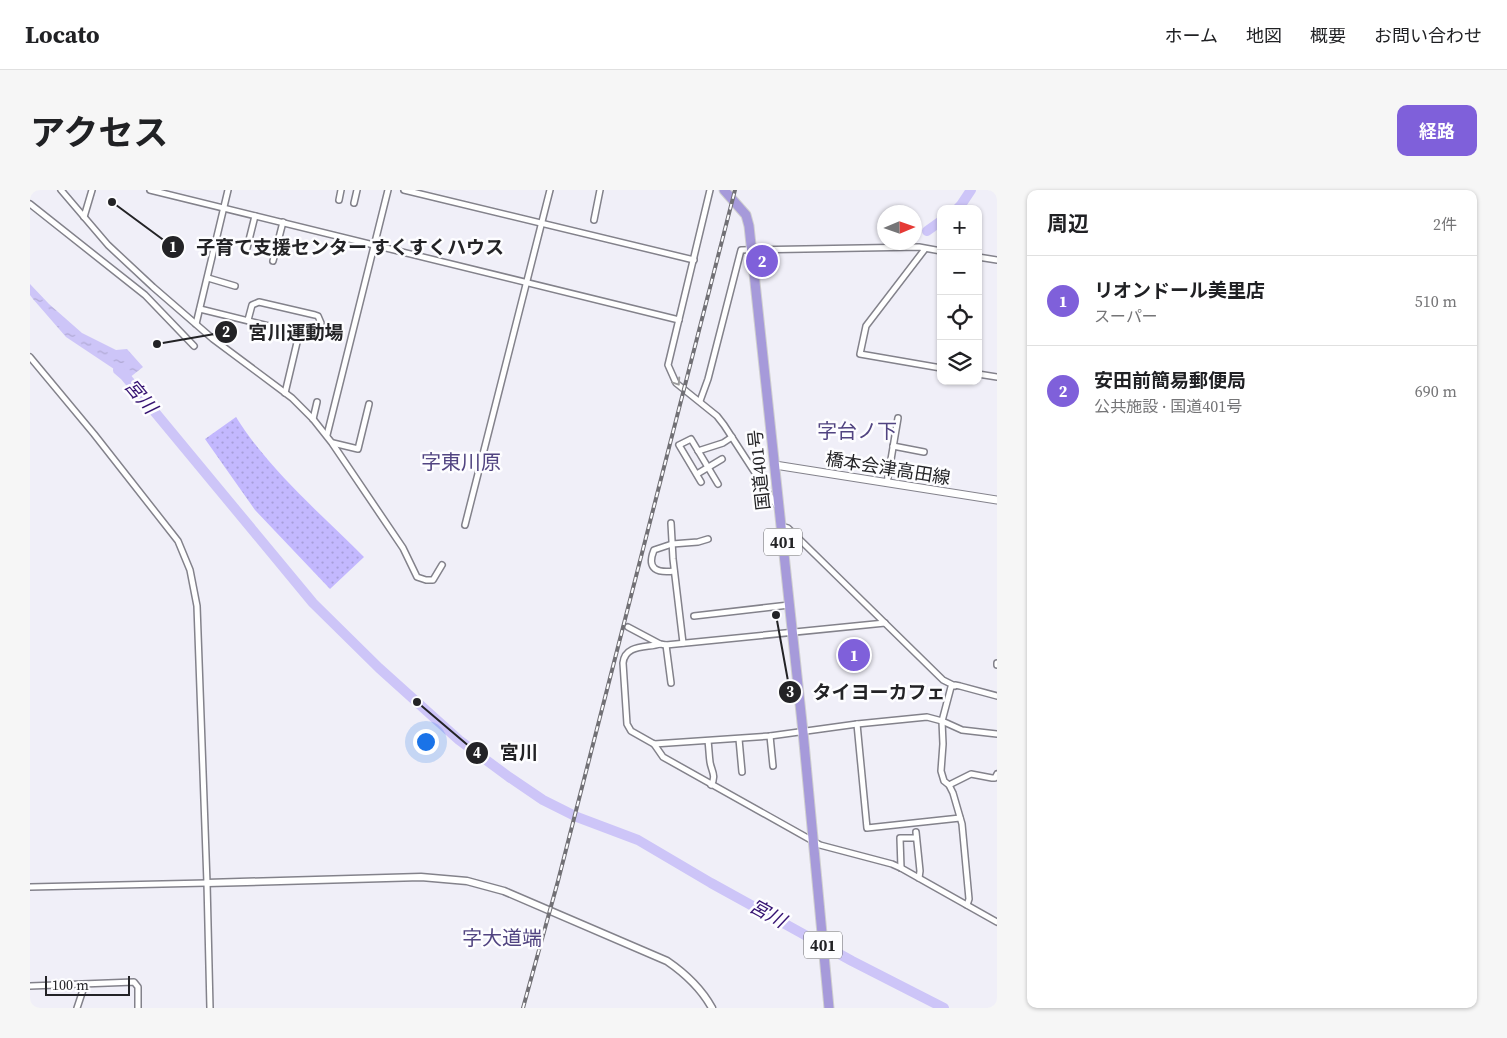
<!DOCTYPE html>
<html lang="ja">
<head>
<meta charset="utf-8">
<style>
	:root { --surface:#fff; --page:#f6f6f6; --text:#202124; --muted:#757577; --line:#e0e0e0; --accent:#7f60da }
	body { margin:0; font-family:"Source Serif 4","Noto Sans JP",serif; background:var(--page); color:var(--text) }
	.controls { position:absolute; right:15px; top:15px; display:grid; overflow:hidden; border-radius:10px; box-shadow:0 1px 4px #0004 }
	.controls button { width:45px; height:45px; display:grid; place-items:center; padding:0; border:0; border-bottom:1px solid var(--line); background:var(--surface); color:var(--text); font:25px sans-serif }
	.compass { position:absolute; left:847px; top:15px; width:45px; height:45px; border-radius:50%; background:var(--surface); box-shadow:0 1px 4px #0004; rotate:88deg }
	.scale { position:absolute; left:15px; bottom:12px; width:85px; box-sizing:border-box; padding-left:5px; border:2px solid #232326; border-top:0; font-size:14px; line-height:18px; white-space:nowrap; color:#232326; -webkit-text-stroke:4px #fdfdff; paint-order:stroke }
	.you { position:absolute; left:395px; top:551px; width:18px; height:18px; margin:-12px; border:4px solid #fff; border-radius:50%; background:#1a73e8; box-shadow:0 0 0 8px #1a73e833 }
	.badge { display:grid; place-items:center; width:32px; height:32px; border-radius:50%; background:var(--accent); color:#fff; font-size:16px; font-weight:700 }
	.pin { position:absolute; translate:-50% -50%; border:2px solid #fff; box-shadow:0 1px 5px #0006 }
	.list { margin:0; padding:0; list-style:none }
	h2 { display:flex; justify-content:space-between; align-items:center; height:65px; margin:0; padding:0 20px; font-size:21px }
	h2 small { font-size:16px; font-weight:400; color:var(--muted) }
	.list li { display:grid; grid-template-columns:32px 1fr auto; gap:15px; align-items:center; box-sizing:border-box; height:90px; padding:0 20px; border-top:1px solid var(--line) }
	.list b { display:block; font-size:19px; white-space:nowrap }
	.list p { margin:0; font-size:16px; white-space:nowrap; color:var(--muted) }
	.list em { font-size:16px; font-style:normal; color:var(--muted) }
	.icon { flex:none; width:28px; height:28px; fill:none; stroke:currentColor; stroke-width:2; stroke-linecap:round; stroke-linejoin:round }
	.map { position:relative; flex:none; width:967px; height:818px; overflow:hidden; border-radius:10px }
	header { display:flex; align-items:center; gap:30px; box-sizing:border-box; height:70px; padding:0 25px; background:var(--surface); border-bottom:1px solid var(--line) }
	header strong { font-size:24px }
	nav { display:flex; gap:28px; margin-inline-start:auto; font-size:18px }
	.intro { display:flex; align-items:center; justify-content:space-between; box-sizing:border-box; height:120px; padding:0 30px }
	h1 { margin:0; font-size:35px }
	.button { padding:12px 22px; border-radius:10px; background:var(--accent); color:#fff; font-size:18px; font-weight:700 }
	main { display:flex; gap:30px; padding:0 30px }
	aside { flex:1; background:var(--surface); border-radius:10px; box-shadow:0 1px 4px #0004 }
	.map>svg:first-child { display:block }
	.grass { fill:url(#grass-dots) }
	.water { fill:url(#water-ripples) }
	.lines { fill:none; stroke-linecap:round; stroke-linejoin:round }
	.river { stroke:#cdc5f8; stroke-width:10 }
	.minor-casing { stroke:#83828b; stroke-width:8 }
	.tertiary-casing { stroke:#83828b; stroke-width:9 }
	.secondary-casing { stroke:#83828b; stroke-width:9 }
	.trunk-casing { stroke:#cfcfcf; stroke-width:11 }
	.minor { stroke:#fff; stroke-width:5 }
	.tertiary { stroke:#fff; stroke-width:6 }
	.secondary { stroke:#fff; stroke-width:7 }
	.trunk { stroke:#a69ada; stroke-width:9 }
	.rail-casing { stroke:#717075; stroke-width:4 }
	.rail { stroke:#fdfdff; stroke-width:2; stroke-dasharray:5.5; stroke-linecap:butt }
	.oneway { stroke:#9c9c9d }
	.labels { text-anchor:middle; dominant-baseline:central; stroke-width:5; stroke-linejoin:round; paint-order:stroke }
	.shield { fill:#fdfdff; stroke:#646467; stroke-width:1 }
	.shield-label { font-size:16px; font-weight:bold; fill:#232326 }
	.street-label { font-size:18px; fill:#232326; stroke:#fdfdff }
	.water-label { font-size:19px; font-style:italic; fill:#351272; stroke:#fdfdff }
	.quarter-label { font-size:20px; fill:#514481; stroke:#fdfdff }
	.leader { fill:none; stroke:#232326; stroke-width:2 }
	.callout-dot { fill:#232326; stroke:#fdfdff; stroke-width:2 }
	.mark-label { font-size:15px; text-anchor:middle; font-weight:bold; fill:#fff }
	.callout-label { font-size:19px; text-anchor:middle; font-weight:bold; fill:#232326; stroke:#fdfdff; stroke-width:5; stroke-linejoin:round; paint-order:stroke }
</style>
</head>
<body>
<header>
<strong>Locato</strong>
<nav><a>ホーム</a><a>地図</a><a>概要</a><a>お問い合わせ</a></nav>
</header>
<div class="intro"><h1>アクセス</h1><a class="button">経路</a></div>
<main>
<div class="map">
<svg width="967" height="818" viewBox="0 0 967 818">
	<defs>
		<pattern id="grass-dots" width="8" height="8" patternUnits="userSpaceOnUse" patternTransform="scale(1.25)"><rect width="8" height="8" fill="#c3b8fe"/><path d="M2 2h.1M6 6h.1" fill="none" stroke="#a79eda" stroke-width="1.8" stroke-linecap="round"/></pattern>
		<pattern id="water-ripples" width="26" height="14" patternUnits="userSpaceOnUse" patternTransform="scale(1.25)"><rect width="26" height="14" fill="#cdc5f8"/><path d="M2 4q2-2 4 0t4 0M15 11q2-2 4 0t4 0" fill="none" stroke="#b0a9d4"/></pattern>
	</defs>
	<rect width="100%" height="100%" fill="#f0eff8"/>
	<!-- grass -->
	<path class="grass" d="M206,227C239,280 290,323 334,367L300,399L225,320L175,249Z"/>
	<!-- water -->
	<polygon class="water" points="0,94 19,114 52,143 86,160 97,159 113,177 94,192 87,181 36,147 3,109 0,105"/>
	<g class="lines">
		<!-- river -->
		<g class="river">
			<polyline points="927,19 931,15 941,0"/>
			<polyline points="897,41 911,31"/>
			<polyline points="88,180 95,186 283,413 349,478 429,550 479,587 513,610 547,627 608,650 681,693 822,771 914,818"/>
		</g>
		<defs>
			<g id="minor">
				<polyline points="31,0 78,55 123,97 183,149 262,208 283,229 302,253 373,358 387,387 396,390 403,390 412,375"/>
				<polyline points="120,0 649,130"/>
				<polyline points="374,0 664,70"/>
				<polyline points="680,0 638,175 646,193 687,226 694,235 746,315 748,316"/>
				<polyline points="309,10 311,0"/>
				<polyline points="324,13 327,0"/>
				<polyline points="0,14 115,105 164,156"/>
				<polyline points="54,27 62,0"/>
				<polyline points="564,30 570,0"/>
				<polyline points="217,58 225,26"/>
				<polyline points="895,59 836,136 830,164 911,178"/>
				<polyline points="948,67 967,70"/>
				<polyline points="243,71 253,32"/>
				<polyline points="178,88 205,96"/>
				<polyline points="170,119 288,148 291,133 288,126 285,125 229,112 222,115 218,130"/>
				<polyline points="166,134 198,0"/>
				<polyline points="0,167 64,244 148,351 160,380 167,416 177,693 180,818"/>
				<polyline points="948,184 967,187"/>
				<polyline points="255,203 269,144"/>
				<polyline points="670,211 678,189 711,60 889,57 911,61"/>
				<polyline points="283,229 287,212"/>
				<polyline points="297,245 358,0"/>
				<polyline points="303,253 328,259 339,214"/>
				<polyline points="863,256 894,262"/>
				<polyline points="668,261 693,253 702,247"/>
				<polyline points="667,284 692,269"/>
				<polyline points="671,292 649,255 661,249 688,294"/>
				<polyline points="857,293 868,228"/>
				<polyline points="641,333 643,369 653,453"/>
				<polyline points="435,335 520,0"/>
				<polyline points="751,336 758,338 913,490 925,496"/>
				<path d="M644,381C628,383 616,380 624,360L642,354L668,352L678,349"/>
				<polyline points="664,426 759,415"/>
				<polyline points="598,437 630,454 636,455 855,433"/>
				<path d="M630,454C617,458 595,454 593,473L597,534L601,541L624,554L740,546L827,534L897,527L912,531L932,540L967,544"/>
				<polyline points="636,455 641,493"/>
				<polyline points="967,475 967,473"/>
				<polyline points="827,534 837,638 930,628"/>
				<polyline points="740,546 743,576"/>
				<polyline points="709,549 712,582"/>
				<path d="M678,551C679,558 679,565 680,572C681,580 687,586 681,595"/>
				<polyline points="624,554 633,567 790,655 862,674 871,678 967,732"/>
				<polyline points="919,595 941,584 962,588 965,588 967,584"/>
				<polyline points="886,642 890,681 889,688"/>
				<polyline points="871,678 870,648 886,648"/>
				<polyline points="0,697 177,693"/>
				<polyline points="937,715 939,709 932,634 923,603 919,595 914,591 911,581 913,554 912,531 921,497 925,495 930,496 967,506"/>
				<polyline points="0,796 104,792 108,797 108,818"/>
				<polyline points="47,818 55,794"/>
			</g>
			<path id="tertiary" d="M177,693L391,687L437,691L474,701L637,771C656,784 671,798 682,818"/>
			<polyline id="secondary" points="745,275 967,310"/>
			<polyline id="trunk" points="694,0 716,25 719,36 773,542 799,818"/>
		</defs>
		<!-- minor casing -->
		<use href="#minor" class="minor-casing"/>
		<!-- tertiary casing -->
		<use href="#tertiary" class="tertiary-casing"/>
		<!-- secondary casing -->
		<use href="#secondary" class="secondary-casing"/>
		<!-- trunk casing -->
		<use href="#trunk" class="trunk-casing"/>
		<!-- minor -->
		<use href="#minor" class="minor"/>
		<!-- tertiary -->
		<use href="#tertiary" class="tertiary"/>
		<!-- secondary -->
		<use href="#secondary" class="secondary"/>
		<!-- trunk -->
		<use href="#trunk" class="trunk"/>
		<defs>
			<polyline id="rail" points="493,818 528,691 705,0"/>
		</defs>
		<!-- rail casing -->
		<use href="#rail" class="rail-casing"/>
		<!-- rail -->
		<use href="#rail" class="rail"/>
	</g>
	<!-- one-way arrows -->
	<defs><path id="oneway-chevron" d="M-2-3.5L2.5 0L-2 3.5" fill="none" stroke-width="1.6" stroke-linecap="round" stroke-linejoin="round" transform="scale(1.25)"/></defs>
	<use class="oneway" href="#oneway-chevron" transform="translate(647 192) rotate(56)"/>
	<g class="labels">
		<!-- shield labels -->
		<g class="shield">
			<rect x="734" y="338.5" width="38" height="27" rx="4"/>
			<rect x="774" y="741.5" width="38" height="27" rx="4"/>
		</g>
		<g class="shield-label">
			<text x="753" y="352">401</text>
			<text x="793" y="755">401</text>
		</g>
		<!-- street labels -->
		<g class="street-label">
			<text transform="translate(858 278) rotate(9)">橋本会津高田線</text>
			<text transform="translate(729 280) rotate(-96)">国道401号</text>
		</g>
		<!-- water labels -->
		<g class="water-label">
			<text transform="translate(111 206) rotate(50)">宮川</text>
			<text transform="translate(738 723) rotate(29)">宮川</text>
		</g>
		<!-- quarter labels -->
		<g class="quarter-label">
			<text x="827" y="241">字台ノ下</text>
			<text x="431" y="272">字東川原</text>
			<text x="472" y="748">字大道端</text>
		</g>
	</g>
	<!-- callouts -->
	<path class="leader" d="M82 12L143 57M127 154L196 142M746 425L760 502M387 512L447 563"/>
	<g class="callout-dot">
		<circle cx="82" cy="12" r="5"/>
		<circle cx="127" cy="154" r="5"/>
		<circle cx="746" cy="425" r="5"/>
		<circle cx="387" cy="512" r="5"/>
		<circle cx="143" cy="57" r="12"/>
		<circle cx="196" cy="142" r="12"/>
		<circle cx="760" cy="502" r="12"/>
		<circle cx="447" cy="563" r="12"/>
	</g>
	<g class="mark-label">
		<text x="143" y="62">1</text>
		<text x="196" y="147">2</text>
		<text x="760" y="507">3</text>
		<text x="447" y="568">4</text>
	</g>
	<g class="callout-label">
		<text x="320" y="64">子育て支援センター すくすくハウス</text>
		<text x="266" y="149">宮川運動場</text>
		<text x="849" y="509">タイヨーカフェ</text>
		<text x="489" y="569">宮川</text>
	</g>
</svg>
<div class="controls">
<button>+</button>
<button>−</button>
<button><svg class="icon" aria-label="locate" viewBox="0 0 24 24"><circle cx="12" cy="12" r="6"/><path d="M12 2v4M12 18v4M2 12h4M18 12h4"/></svg></button>
<button><svg class="icon" aria-label="layers" viewBox="0 0 24 24"><path d="M12 4l9 5-9 5-9-5zM3 14l9 5 9-5"/></svg></button>
</div>
<svg class="compass" viewBox="-18 -18 36 36"><path d="M0-13l5 13h-10z" fill="#e53935"/><path d="M0 13l5-13h-10z" fill="#757577"/></svg>
<div class="scale">100 m</div>
<div class="you"></div>
<div class="pin badge" style="left:824px;top:465px">1</div>
<div class="pin badge" style="left:732px;top:71px">2</div>
</div>
<aside>
<h2>周辺<small>2件</small></h2>
<ul class="list">
<li><span class="badge">1</span><div><b>リオンドール美里店</b><p>スーパー</p></div><em>510 m</em></li>
<li><span class="badge">2</span><div><b>安田前簡易郵便局</b><p>公共施設 · 国道401号</p></div><em>690 m</em></li>
</ul>
</aside>
</main>
</body>
</html>
